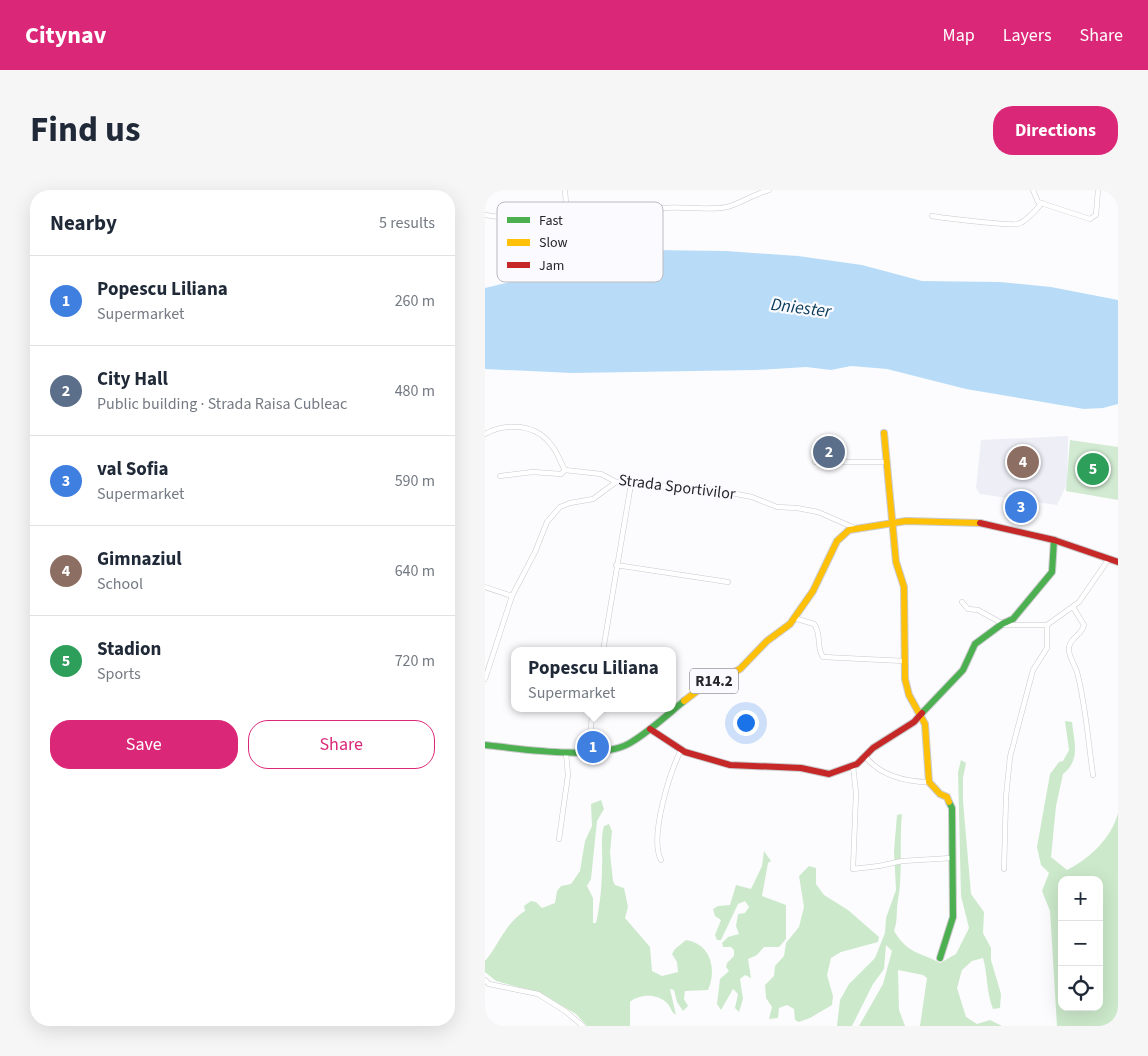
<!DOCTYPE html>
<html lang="en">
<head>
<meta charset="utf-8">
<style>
	:root { --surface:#fff; --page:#f6f6f7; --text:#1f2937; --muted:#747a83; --line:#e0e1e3; --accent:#db2777 }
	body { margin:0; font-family:"Source Sans 3",sans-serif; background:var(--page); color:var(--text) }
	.controls { position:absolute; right:15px; bottom:15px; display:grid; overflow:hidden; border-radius:10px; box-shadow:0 5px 20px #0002 }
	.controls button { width:45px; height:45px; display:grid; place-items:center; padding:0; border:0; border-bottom:1px solid var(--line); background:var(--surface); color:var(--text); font:25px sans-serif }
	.you { position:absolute; left:260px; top:532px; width:18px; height:18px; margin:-12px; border:4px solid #fff; border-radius:50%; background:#1a73e8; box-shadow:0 0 0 8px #1a73e833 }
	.badge { display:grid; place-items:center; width:32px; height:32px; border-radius:50%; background:var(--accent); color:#fff; font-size:16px; font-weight:700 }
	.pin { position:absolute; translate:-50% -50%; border:2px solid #fff; box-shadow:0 1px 5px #0006 }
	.popup { position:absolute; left:26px; top:457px; width:165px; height:65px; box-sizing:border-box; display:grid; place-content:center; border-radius:10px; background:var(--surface); filter:drop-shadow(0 1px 4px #0005); font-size:16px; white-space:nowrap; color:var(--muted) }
	.popup b { font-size:19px; color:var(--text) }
	.popup::after { content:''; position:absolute; left:50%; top:100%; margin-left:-10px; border:10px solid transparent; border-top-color:var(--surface) }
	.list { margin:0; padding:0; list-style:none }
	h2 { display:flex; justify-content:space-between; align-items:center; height:65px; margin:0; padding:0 20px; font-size:21px }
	h2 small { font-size:16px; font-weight:400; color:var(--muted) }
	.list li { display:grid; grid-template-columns:32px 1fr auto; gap:15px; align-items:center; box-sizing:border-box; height:90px; padding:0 20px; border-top:1px solid var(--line) }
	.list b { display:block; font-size:19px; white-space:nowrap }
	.list p { margin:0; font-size:16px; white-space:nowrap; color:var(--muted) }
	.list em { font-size:16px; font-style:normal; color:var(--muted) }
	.actions { display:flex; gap:10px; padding:15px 20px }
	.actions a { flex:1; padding:11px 0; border:1px solid var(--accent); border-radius:20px; text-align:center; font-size:18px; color:var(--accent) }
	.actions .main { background:var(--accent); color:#fff }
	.icon { flex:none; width:28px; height:28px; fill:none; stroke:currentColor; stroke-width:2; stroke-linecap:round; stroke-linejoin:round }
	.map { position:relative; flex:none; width:633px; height:836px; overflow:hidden; border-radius:20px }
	header { display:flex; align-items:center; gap:30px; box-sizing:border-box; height:70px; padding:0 25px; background:var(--accent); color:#fff }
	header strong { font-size:24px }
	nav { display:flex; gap:28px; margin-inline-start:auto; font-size:18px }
	.intro { display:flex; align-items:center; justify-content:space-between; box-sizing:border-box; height:120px; padding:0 30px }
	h1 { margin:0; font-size:35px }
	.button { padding:12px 22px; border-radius:20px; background:var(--accent); color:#fff; font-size:18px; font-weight:700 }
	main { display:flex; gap:30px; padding:0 30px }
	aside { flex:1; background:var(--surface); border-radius:20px; box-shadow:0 5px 20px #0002 }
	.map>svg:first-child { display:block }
	.built { fill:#edeef6 }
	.green { fill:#d2ead2 }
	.forest { fill:#cce9cb; fill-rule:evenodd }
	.water { fill:#b8dcf8 }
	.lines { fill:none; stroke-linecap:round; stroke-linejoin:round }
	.street-casing { stroke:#cacacd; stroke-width:5.5 }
	.fast-casing { stroke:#cacacd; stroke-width:8 }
	.slow-casing { stroke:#cacacd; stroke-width:8 }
	.jam-casing { stroke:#cacacd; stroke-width:8 }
	.street { stroke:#fff; stroke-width:4.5 }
	.fast { stroke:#4caf50; stroke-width:6 }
	.slow { stroke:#ffc107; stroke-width:6 }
	.jam { stroke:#c62828; stroke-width:6 }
	.labels { text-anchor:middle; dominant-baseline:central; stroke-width:4.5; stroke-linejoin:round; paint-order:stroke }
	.shield { fill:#fbfbff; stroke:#67676b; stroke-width:1 }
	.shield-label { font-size:15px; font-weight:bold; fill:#27272b }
	.street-label { font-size:16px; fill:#27272b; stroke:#fbfbff }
	.water-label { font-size:18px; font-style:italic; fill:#093c5c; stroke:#fbfbff }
	.key { fill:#fbfbff; stroke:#bbbbbf; stroke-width:1 }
	.key-label { font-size:14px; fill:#27272b }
</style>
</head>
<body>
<header>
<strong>Citynav</strong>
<nav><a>Map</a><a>Layers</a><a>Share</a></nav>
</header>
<div class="intro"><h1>Find us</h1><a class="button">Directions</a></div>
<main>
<aside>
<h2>Nearby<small>5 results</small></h2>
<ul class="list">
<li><span class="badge" style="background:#3f7fe0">1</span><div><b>Popescu Liliana</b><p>Supermarket</p></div><em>260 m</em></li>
<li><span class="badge" style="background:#5c6f8a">2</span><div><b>City Hall</b><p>Public building · Strada Raisa Cubleac</p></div><em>480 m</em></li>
<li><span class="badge" style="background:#3f7fe0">3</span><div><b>val Sofia</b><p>Supermarket</p></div><em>590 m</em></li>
<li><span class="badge" style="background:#8d6e63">4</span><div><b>Gimnaziul</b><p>School</p></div><em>640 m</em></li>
<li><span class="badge" style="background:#2e9e5b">5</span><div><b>Stadion</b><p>Sports</p></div><em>720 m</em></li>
</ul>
<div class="actions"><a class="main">Save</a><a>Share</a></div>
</aside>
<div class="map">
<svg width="633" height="836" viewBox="0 0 633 836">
	<rect width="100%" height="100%" fill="#fcfcfe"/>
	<!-- built -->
	<polygon class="built" points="583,246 582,294 572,315 495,304 491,298 496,250"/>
	<!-- green -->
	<polygon class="green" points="585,250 633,257 633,310 581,301"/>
	<!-- forest -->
	<g class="forest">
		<path d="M580,531L587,532C589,551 596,570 578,584L571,616L566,667L582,680C605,668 626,649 633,623V836H572L565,721L557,701L564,683L556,675L552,657L565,584L574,572L578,571L584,560ZM577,690H614V817H577Z"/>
		<path d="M476,570L481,573L478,588V611L486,704L499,722L498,743L506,758V770L516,804L515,818L508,819C501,802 503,785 498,768L487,771L477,780L472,798L481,827L492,834L505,830L517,836H435L442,788L438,785L413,780L414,820L420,836H374L398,794L407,761L401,755L399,779L388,794L367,836H352L355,810L364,794L390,768L400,743L401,728L411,700L409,661L412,625L417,624C414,653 418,682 413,710C411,721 413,730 409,741C423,764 433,761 455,773L471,764L484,738L476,706L473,582Z"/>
		<path d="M116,610L119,619L112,631L106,689L102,696L108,708V733H111C115,715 117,695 117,676C118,662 115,650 119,636L124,634L127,641L125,663L128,691L130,695L139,698L143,717L140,728L165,757L167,781L177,786L193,782L192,772L187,764L190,759L201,750C226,754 232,779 223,800L200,801L199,809L203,816L198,821L192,812L189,800L185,799L191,825C186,822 186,817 182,813C172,803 154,804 145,812V836H102L91,824L55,803L11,791L0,782V771C14,755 20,733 40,721L39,716L46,711L51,712L57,718L70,713L72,701L76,696L86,694L95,681L100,651L107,636L106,614Z"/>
		<polygon points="279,661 286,671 283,673 277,706 301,715 301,749 294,757 279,757 272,765 263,769 266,788 260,785 255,789 258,809 254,822 250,818 253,804 248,799 236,820 232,814 235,789 244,781 241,777 242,773 249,766 249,760 246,757 238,757 237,753 243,747 254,744 251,736 253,724 260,723 264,717 260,711 253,714 236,750 232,750 230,745 236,730 230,726 228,719 233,716 245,715 251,695 266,699 277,676"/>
		<polygon points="324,676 331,678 331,694 339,705 363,720 394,747 393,752 356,762 346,768 342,785 348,806 347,815 325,828 314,832 310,830 309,819 302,815 294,818 293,828 284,829 287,817 281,808 280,795 289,786 290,776 299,766 301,753 314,737 319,717 314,686"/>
	</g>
	<!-- water -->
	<path class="water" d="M166,60L241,61L313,66L377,75L437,91L515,92L566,97L633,110V214L618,218L599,219L481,199L402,179L366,176L346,180L321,177L271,180L87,183L0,179V98C56,86 108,65 166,60Z"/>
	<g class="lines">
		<defs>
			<g id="street">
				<polyline points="80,0 82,28"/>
				<polyline points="548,0 553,12 605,29 611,25 613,0"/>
				<path d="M0,25C64,35 115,22 178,18C199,16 221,21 242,17C255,14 269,4 284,0"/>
				<path d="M447,26C457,28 527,36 533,34C542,31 551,20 557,13"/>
				<path d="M0,244C22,232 52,234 67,256C73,263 75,272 80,280"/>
				<polyline points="330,272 400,272"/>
				<polyline points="80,280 116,284 131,292 231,300 267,307 292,317 312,318 333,322 372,339"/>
				<polyline points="15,286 48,282 76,284 80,280"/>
				<polyline points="131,375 243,392"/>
				<polyline points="0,397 27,406"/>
				<polyline points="477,412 483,419 493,420 520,435 562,435 594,412 623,370"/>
				<path d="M588,417L599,435C597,445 586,447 584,457C582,464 590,475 592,482C601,516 603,551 608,585"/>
				<path d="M309,428L329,434C337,444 331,458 338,467L419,471"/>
				<polyline points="118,461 146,294"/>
				<polyline points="0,489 27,406 50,362 62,332 75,317 85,313 108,309 131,292"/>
				<polyline points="103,562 108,518"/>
				<path d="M380,566C394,585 420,592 444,592"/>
				<polyline points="368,576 371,603 368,679 394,676 417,671 467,668"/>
				<polyline points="74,649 83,585 81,563"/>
				<path d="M176,670C164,647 185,582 196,560"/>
				<polyline points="519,679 521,607 525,567 548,480 562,458 562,435"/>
				<polyline points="0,790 4,794 53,804 80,821 98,836"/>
			</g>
			<g id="fast">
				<polyline points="437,523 478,480 490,454 517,434 528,429 567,382 569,350"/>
				<path d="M0,555C35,559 115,571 145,553C164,542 182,525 199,511"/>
				<polyline points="455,768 468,727 467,618 464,612"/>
			</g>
			<g id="slow">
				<polyline points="399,243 411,372 419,397 420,489 424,505 440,534 444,592 455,604 462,607 464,612"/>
				<polyline points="199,511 216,498 255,479 282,451 305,434 328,401 352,351 364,340 421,331 495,333"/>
			</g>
			<g id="jam">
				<polyline points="495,333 569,350 633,372"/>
				<polyline points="165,539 200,562 245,575 316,578 344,584 372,574 388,558 429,532 437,523"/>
			</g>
		</defs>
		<!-- street casing -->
		<use href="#street" class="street-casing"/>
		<!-- fast casing -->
		<use href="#fast" class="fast-casing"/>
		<!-- slow casing -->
		<use href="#slow" class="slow-casing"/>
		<!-- jam casing -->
		<use href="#jam" class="jam-casing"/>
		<!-- street -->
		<use href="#street" class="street"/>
		<!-- fast -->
		<use href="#fast" class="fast"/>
		<!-- slow -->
		<use href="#slow" class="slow"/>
		<!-- jam -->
		<use href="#jam" class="jam"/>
	</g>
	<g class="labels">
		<!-- shield labels -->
		<rect class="shield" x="205" y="478.5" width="48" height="25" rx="4"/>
		<g class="shield-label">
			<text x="229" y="491">R14.2</text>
		</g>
		<!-- street labels -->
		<g class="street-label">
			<text transform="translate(192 297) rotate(7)">Strada Sportivilor</text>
		</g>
		<!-- water labels -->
		<g class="water-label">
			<text transform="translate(316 118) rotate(7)">Dniester</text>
		</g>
	</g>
	<!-- legend -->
	<rect x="12" y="12" width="166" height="80" rx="8" class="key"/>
	<rect x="22" y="27" width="23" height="6" fill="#4caf50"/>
	<rect x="22" y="49" width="23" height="7" fill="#ffc107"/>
	<rect x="22" y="72" width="23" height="6" fill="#c62828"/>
	<g class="key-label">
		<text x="54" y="35">Fast</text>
		<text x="54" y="57">Slow</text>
		<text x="54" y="80">Jam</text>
	</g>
</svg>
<div class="controls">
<button>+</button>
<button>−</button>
<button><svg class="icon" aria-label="locate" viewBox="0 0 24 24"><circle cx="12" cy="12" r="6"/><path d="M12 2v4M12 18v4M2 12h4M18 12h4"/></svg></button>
</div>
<div class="you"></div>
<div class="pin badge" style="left:108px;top:557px;background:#3f7fe0">1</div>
<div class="popup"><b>Popescu Liliana</b>Supermarket</div>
<div class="pin badge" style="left:344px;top:262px;background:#5c6f8a">2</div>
<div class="pin badge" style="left:536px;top:317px;background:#3f7fe0">3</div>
<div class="pin badge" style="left:538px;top:272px;background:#8d6e63">4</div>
<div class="pin badge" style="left:608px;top:279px;background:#2e9e5b">5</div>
</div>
</main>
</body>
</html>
